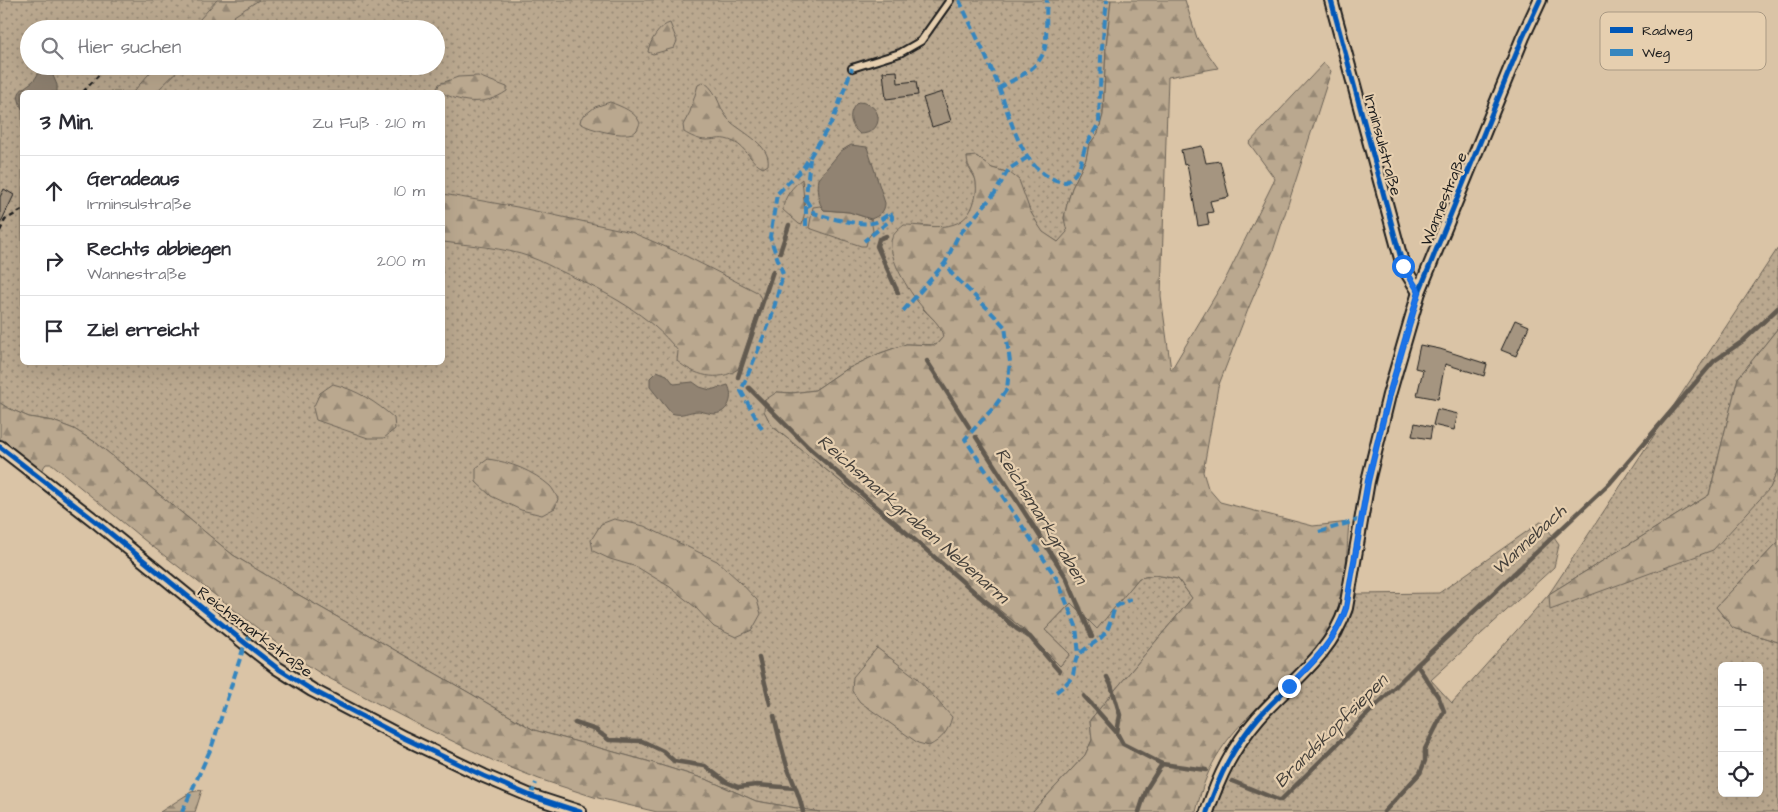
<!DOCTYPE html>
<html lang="de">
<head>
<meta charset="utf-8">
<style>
	:root { --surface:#fff; --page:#f2f2f3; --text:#2b2b33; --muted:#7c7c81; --line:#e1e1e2 }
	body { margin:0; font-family:"Architects Daughter",sans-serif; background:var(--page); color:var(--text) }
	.controls { position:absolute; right:15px; bottom:15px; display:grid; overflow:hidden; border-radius:8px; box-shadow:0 5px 20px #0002 }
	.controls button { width:45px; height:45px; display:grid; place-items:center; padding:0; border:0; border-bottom:1px solid var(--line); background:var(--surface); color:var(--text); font:25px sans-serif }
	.stop { position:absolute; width:15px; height:15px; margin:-11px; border:4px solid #1a73e8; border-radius:50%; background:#fff }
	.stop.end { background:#1a73e8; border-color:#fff; box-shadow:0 1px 5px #0008 }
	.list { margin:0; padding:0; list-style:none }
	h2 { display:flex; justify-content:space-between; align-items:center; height:65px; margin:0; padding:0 20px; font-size:21px }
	h2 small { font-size:16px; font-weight:400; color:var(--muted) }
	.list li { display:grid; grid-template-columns:32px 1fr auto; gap:15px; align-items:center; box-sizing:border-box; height:70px; padding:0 20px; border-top:1px solid var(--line) }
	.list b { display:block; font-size:19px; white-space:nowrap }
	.list p { margin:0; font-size:16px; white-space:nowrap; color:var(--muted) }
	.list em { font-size:16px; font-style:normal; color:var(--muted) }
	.icon { flex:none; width:28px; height:28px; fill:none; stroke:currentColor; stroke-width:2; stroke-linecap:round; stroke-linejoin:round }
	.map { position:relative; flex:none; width:1778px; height:812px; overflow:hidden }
	.search { position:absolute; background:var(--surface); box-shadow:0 5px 20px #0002; left:20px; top:20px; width:425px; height:55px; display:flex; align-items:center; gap:12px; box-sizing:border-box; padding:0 18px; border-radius:28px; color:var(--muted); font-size:19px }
	.panel { position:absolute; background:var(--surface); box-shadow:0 5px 20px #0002; left:20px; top:90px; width:425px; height:275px; border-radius:8px }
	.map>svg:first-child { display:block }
	.grass { fill:url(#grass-dots); stroke:#6b6256; fill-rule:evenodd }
	.forest { fill:url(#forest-firs); stroke:#6b6256 }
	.water { fill:#918372; stroke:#625a50 }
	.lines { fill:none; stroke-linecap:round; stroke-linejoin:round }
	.stream { stroke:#625a50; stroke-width:4.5 }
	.building { fill:#a59580; stroke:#1c1c1c }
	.service-casing { stroke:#1c1c1c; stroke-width:10 }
	.minor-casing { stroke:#1c1c1c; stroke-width:16 }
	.path { stroke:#1c1c1c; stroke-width:2.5; stroke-dasharray:5 4; stroke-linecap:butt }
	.service { stroke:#e6cfaf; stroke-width:6 }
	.minor { stroke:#e6cfaf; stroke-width:12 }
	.quiet { stroke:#3686bf; stroke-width:4; stroke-dasharray:8 4; stroke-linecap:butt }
	.cycleway-casing { stroke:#e6cfaf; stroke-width:8 }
	.cycleway { stroke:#0057b8; stroke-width:5 }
	.route { stroke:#1a73e8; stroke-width:6 }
	.labels { text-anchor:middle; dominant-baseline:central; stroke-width:4.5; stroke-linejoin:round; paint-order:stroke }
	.street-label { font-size:16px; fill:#1c1c1c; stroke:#e6cfaf }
	.water-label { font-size:18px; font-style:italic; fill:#45403a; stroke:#e6cfaf }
	.key { fill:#e6cfaf; stroke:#a99983; stroke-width:1 }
	.key-label { font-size:14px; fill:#1c1c1c }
</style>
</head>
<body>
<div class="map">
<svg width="1778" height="812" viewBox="0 0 1778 812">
	<defs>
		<pattern id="grass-dots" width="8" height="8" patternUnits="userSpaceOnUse" patternTransform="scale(1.25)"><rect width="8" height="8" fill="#baa88f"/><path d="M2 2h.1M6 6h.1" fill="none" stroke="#968874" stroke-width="1.8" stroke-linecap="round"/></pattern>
		<pattern id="forest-firs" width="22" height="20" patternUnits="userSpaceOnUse" patternTransform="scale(1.25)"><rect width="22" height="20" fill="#baa88f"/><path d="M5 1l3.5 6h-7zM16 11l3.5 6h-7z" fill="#968874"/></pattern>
	</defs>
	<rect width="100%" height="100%" fill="#dac4a6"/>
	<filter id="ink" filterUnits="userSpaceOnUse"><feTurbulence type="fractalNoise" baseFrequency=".02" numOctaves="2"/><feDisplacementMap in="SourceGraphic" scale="10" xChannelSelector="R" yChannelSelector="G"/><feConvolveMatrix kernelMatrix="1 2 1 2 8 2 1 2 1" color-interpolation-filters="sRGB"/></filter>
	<g filter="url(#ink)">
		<!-- grass -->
		<g class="grass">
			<path d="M0,0H1111L1106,47L1103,115L1098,133L1089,145L1086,159L1072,188L1067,204L1064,218L1068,232L1058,242L1042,232L1030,211L1025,198L1010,173L992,168L976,156L967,164C969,169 973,174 975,178C980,191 973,214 962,222C950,230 931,226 918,225L922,308L942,328L943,337L936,345L906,344L878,354L843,371L815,390L792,393L777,392L764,411L772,426L1023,629L1060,666L1070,654L1045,630L1071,603L1097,628L1139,578L1155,575L1178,579L1192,598L1090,720L1092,740L1085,755L1032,812H820L756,801L708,780L647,761L534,730L299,595L233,555L115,458L95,442L74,429L53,421L29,417L8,408L0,403ZM29,29H436V66H29ZM22,92H442V362H22Z"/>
			<path d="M1778,248V328L1738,378L1709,495L1549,594L1770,488L1778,469V542L1716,607L1733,628L1778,642V812H1212L1222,785L1241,745L1342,637L1357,594L1439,593L1542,521L1559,545L1554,567L1431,680L1452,703L1549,594ZM1722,666H1759V793H1722Z"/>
		</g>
		<!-- forest -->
		<g class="forest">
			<polygon points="217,0 259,0 234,16 221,29 191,29"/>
			<path d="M1111,0H1185L1197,38L1218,68L1168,77L1161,296L1171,370L1227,276L1275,179L1249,143L1324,63L1331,71L1273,251L1249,307L1218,387L1203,472L1208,488L1220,502L1313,526L1349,522C1346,556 1347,596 1331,627C1318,652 1295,671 1276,690C1250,714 1220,742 1207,776C1202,787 1199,800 1196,812H1032L1085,755L1092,740L1090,720L1192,598L1178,579L1155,575L1139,578L1097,629L1071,603L1045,630L1070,654L1060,666L1023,629L772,426L764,411L765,400L777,392L792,393L815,390L843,371L878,354L906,344L936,345L943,337C941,324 932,319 924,309C911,295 890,262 891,243C891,235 898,230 904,225C929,225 962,235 973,205C976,197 977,191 976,182C975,172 967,169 967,157L976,156L992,168L1010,173L1019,180L1030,211L1039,226L1043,232L1058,242L1067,232L1064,218L1067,204L1072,188L1086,159L1089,145L1098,133L1103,115L1106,47Z"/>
			<path d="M670,23L677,41L674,48L653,54L648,52C649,42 660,25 670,23Z"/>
			<polygon points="156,66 183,66 156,92 133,92"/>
			<path d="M478,76L507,87V91C484,107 459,103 437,90L439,84L458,77Z"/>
			<path d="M704,82C720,93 718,111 732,123C744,133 771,146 768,165L763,168C751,163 747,148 734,142C721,136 718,140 706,140C699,140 690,136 684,132L683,125L690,112L698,85Z"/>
			<path d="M610,102C622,107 635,111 640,123C638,127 638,131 633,133C622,137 590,130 580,123L581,118L595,107Z"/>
			<path d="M802,179L805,211L802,225L799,224L783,210C783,198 793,186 802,179Z"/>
			<path d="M443,194L517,207L631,232L682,254L757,292L761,298L760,305L738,369C718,383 694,375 677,361L678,351C649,314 607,293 565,273C553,268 542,261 530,257C506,248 468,245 443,242Z"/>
			<polygon points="820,206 824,210 849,212 871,219 873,231 868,238 866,246 861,246 809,228 813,207"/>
			<polygon points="1778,328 1778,469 1770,488 1713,550 1550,610 1549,594 1709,495 1738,378"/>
			<path d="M333,384C357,390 376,402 394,418L395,429L384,438H368L316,420L313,408L320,393Z"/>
			<polygon points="0,403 8,408 29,417 53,421 74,429 95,442 115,458 233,555 299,595 534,730 647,761 708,780 756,801 820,812 657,812 594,797 539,779 494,761 417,724 323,675 292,655 143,539 52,464 46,464 41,471 0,439"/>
			<path d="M488,459C510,462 533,471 550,486C553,489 556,495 558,499L555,508L542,515L521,510L491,496L476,482V468Z"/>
			<polygon points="614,519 644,526 717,561 738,580 757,600 761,614 752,630 736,637 714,627 695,607 670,587 637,567 610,559 593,551 591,540 601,524"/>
			<polygon points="1778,542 1778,642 1733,628 1716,607"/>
			<path d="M877,648L917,678L952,717C948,732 942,739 929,746L918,743L860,702L852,691L853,677Z"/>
			<polygon points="202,790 195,812 160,812 191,792"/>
		</g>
		<!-- water -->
		<g class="water">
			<path d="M41,66H49L57,85V92H22V109C14,90 21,91 33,81C37,77 39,72 41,66Z"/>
			<path d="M858,102C885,103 884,134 860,134C849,125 847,112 858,102Z"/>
			<path d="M851,145L867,147L885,203C885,212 879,216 871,219L849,212L824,210C818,204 816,187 818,179L841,151Z"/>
			<path d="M657,371L667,375L674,384L693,382L700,387L710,390L728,385C734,397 729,412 715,414C710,414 705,412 699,411C688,411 683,417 671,413L650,387V378Z"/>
		</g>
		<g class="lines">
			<!-- stream -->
			<g class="stream">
				<polyline points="886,236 879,239 877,246 898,293"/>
				<polyline points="780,252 789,225"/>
				<polyline points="927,361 969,427"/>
				<polyline points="738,377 773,271"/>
				<polyline points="749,388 808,447 1017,629 1030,637 1059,671"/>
				<polyline points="976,437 1066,577 1092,637"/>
				<polyline points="759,658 770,704"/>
				<polyline points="1107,677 1111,685 1120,715 1117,733 1123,744 1162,764 1206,770"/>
				<polyline points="1084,696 1117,733"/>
				<path d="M774,716C778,733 782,750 787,766C793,783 800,795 803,812"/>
				<polyline points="575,723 596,730 609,740 642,741 663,751 674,761 705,766 726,782 738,787 757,785 795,788"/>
				<polyline points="1232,781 1278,800 1281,800 1417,665"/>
				<polyline points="1139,812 1147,788 1162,764"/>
				<polyline points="1384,812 1420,773 1425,761 1425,749 1444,711 1439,698 1417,665 1610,483 1714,361 1743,341 1778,308"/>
			</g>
		</g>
		<!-- building -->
		<g class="building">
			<polygon points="897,71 898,83 916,81 918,95 886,99 883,72"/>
			<polygon points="942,92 951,121 932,127 923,98"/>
			<polygon points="1202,146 1206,163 1220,161 1229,197 1210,201 1213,212 1207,213 1209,224 1198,226 1187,164 1184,165 1181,150"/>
			<polygon points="4,189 14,195 0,224 0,197"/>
			<polygon points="1515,320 1529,326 1516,356 1501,350"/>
			<polygon points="1420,345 1440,349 1487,364 1484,376 1445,364 1438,399 1417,395 1423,370 1415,368"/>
			<polygon points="1437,409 1458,414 1454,430 1433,425"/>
			<polygon points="1415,423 1432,427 1430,439 1412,436"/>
		</g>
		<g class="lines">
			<defs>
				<polyline id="service" points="852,68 900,53 921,41 950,0"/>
				<g id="minor">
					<polyline points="1331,0 1403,266 1419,292"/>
					<polyline points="0,447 99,524 245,643 277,668 312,690 404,738 484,776 531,796 580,812"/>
					<path d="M1207,812C1219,776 1233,747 1258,718C1289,683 1331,655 1346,608L1368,481L1389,395L1419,292L1523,37L1540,0"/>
				</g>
			</defs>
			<!-- service casing -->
			<use href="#service" class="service-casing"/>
			<!-- minor casing -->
			<use href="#minor" class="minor-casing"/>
			<!-- path -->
			<g class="path">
				<polyline points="83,92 107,66"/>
				<polyline points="0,231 5,220 22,210"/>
			</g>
			<!-- service -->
			<use href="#service" class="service"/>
			<!-- minor -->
			<use href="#minor" class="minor"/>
			<!-- quiet -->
			<g class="quiet">
				<path d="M959,0C973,29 987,58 999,87C1011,120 1024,179 1066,182L1075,174L1080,165L1085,147L1099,123L1101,57L1107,0"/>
				<path d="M999,88C1014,79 1038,70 1044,51C1048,40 1045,14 1047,0"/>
				<polyline points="1028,157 1009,169 995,193 958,236 945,263 952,274 988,309 1005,327 1010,362 1007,389 995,406 965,439 1057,579 1076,626 1079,655"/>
				<path d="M806,200L814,213C829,218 862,227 876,222C881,220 886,216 890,213L892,216V219L864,241"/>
				<polyline points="806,226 806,196 810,159"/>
				<polyline points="903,311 945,263"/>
				<polyline points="762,429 741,391 771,319 783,274 770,237 777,194 803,168 833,120 852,68"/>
				<polyline points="1319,532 1361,519"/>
				<path d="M1056,692C1063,687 1069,682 1073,675C1075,668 1074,661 1078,656C1086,646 1098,643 1105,633C1110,627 1112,615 1115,607L1131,599"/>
				<polyline points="531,796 536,783"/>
				<polyline points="182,812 212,746 245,643 252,634"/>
			</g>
			<defs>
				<g id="cycleway">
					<polyline points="1331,0 1403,266 1419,292"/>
					<polyline points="0,447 99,524 245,643 277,668 312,690 404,738 484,776 531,796 580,812"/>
					<path d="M1207,812C1219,776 1233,747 1258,718C1289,683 1331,655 1346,608L1368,481L1389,395L1419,292L1523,37L1540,0"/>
				</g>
			</defs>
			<!-- cycleway casing -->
			<use href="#cycleway" class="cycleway-casing"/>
			<!-- cycleway -->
			<use href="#cycleway" class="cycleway"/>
		</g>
	</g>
	<g class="lines" filter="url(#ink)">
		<!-- route -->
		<path class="route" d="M1289,686C1312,663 1336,641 1346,608L1368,481L1389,395L1419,292L1403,266"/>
	</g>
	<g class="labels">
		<!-- street labels -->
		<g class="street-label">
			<text transform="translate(1383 145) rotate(75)">Irminsulstraße</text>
			<text transform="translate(1444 199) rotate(-68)">Wannestraße</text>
			<text transform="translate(255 632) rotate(37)">Reichsmarkstraße</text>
		</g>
		<!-- water labels -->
		<g class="water-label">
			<text transform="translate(1041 516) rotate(58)">Reichsmarkgraben</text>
			<text transform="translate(913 519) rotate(41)">Reichsmarkgraben Nebenarm</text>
			<text transform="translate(1529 540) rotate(-43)">Wannebach</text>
			<text transform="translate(1331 731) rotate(-45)">Brandskopfsiepen</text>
		</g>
	</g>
	<!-- legend -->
	<rect x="1600" y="12" width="166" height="58" rx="8" class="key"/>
	<rect x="1610" y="27" width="23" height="6" fill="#0057b8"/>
	<rect x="1610" y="49" width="23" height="7" fill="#3686bf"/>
	<g class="key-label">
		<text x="1642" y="35">Radweg</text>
		<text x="1642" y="57">Weg</text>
	</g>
</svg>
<div class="controls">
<button>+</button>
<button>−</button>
<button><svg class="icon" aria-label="locate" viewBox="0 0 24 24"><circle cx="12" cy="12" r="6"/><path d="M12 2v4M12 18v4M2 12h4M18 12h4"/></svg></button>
</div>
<div class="stop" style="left:1403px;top:266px"></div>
<div class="stop end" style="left:1289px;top:686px"></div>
<div class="search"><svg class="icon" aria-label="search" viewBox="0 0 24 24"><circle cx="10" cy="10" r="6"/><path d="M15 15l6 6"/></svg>Hier suchen</div>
<section class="panel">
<h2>3 Min.<small>Zu Fuß · 210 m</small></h2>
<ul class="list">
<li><svg class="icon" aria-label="ahead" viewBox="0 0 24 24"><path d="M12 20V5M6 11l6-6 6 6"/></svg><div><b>Geradeaus</b><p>Irminsulstraße</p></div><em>10 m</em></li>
<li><svg class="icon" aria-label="right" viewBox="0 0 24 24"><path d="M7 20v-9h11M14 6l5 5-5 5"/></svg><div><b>Rechts abbiegen</b><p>Wannestraße</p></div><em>200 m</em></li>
<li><svg class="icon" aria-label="arrive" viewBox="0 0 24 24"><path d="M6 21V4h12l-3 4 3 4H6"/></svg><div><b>Ziel erreicht</b></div></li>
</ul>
</section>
</div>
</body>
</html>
